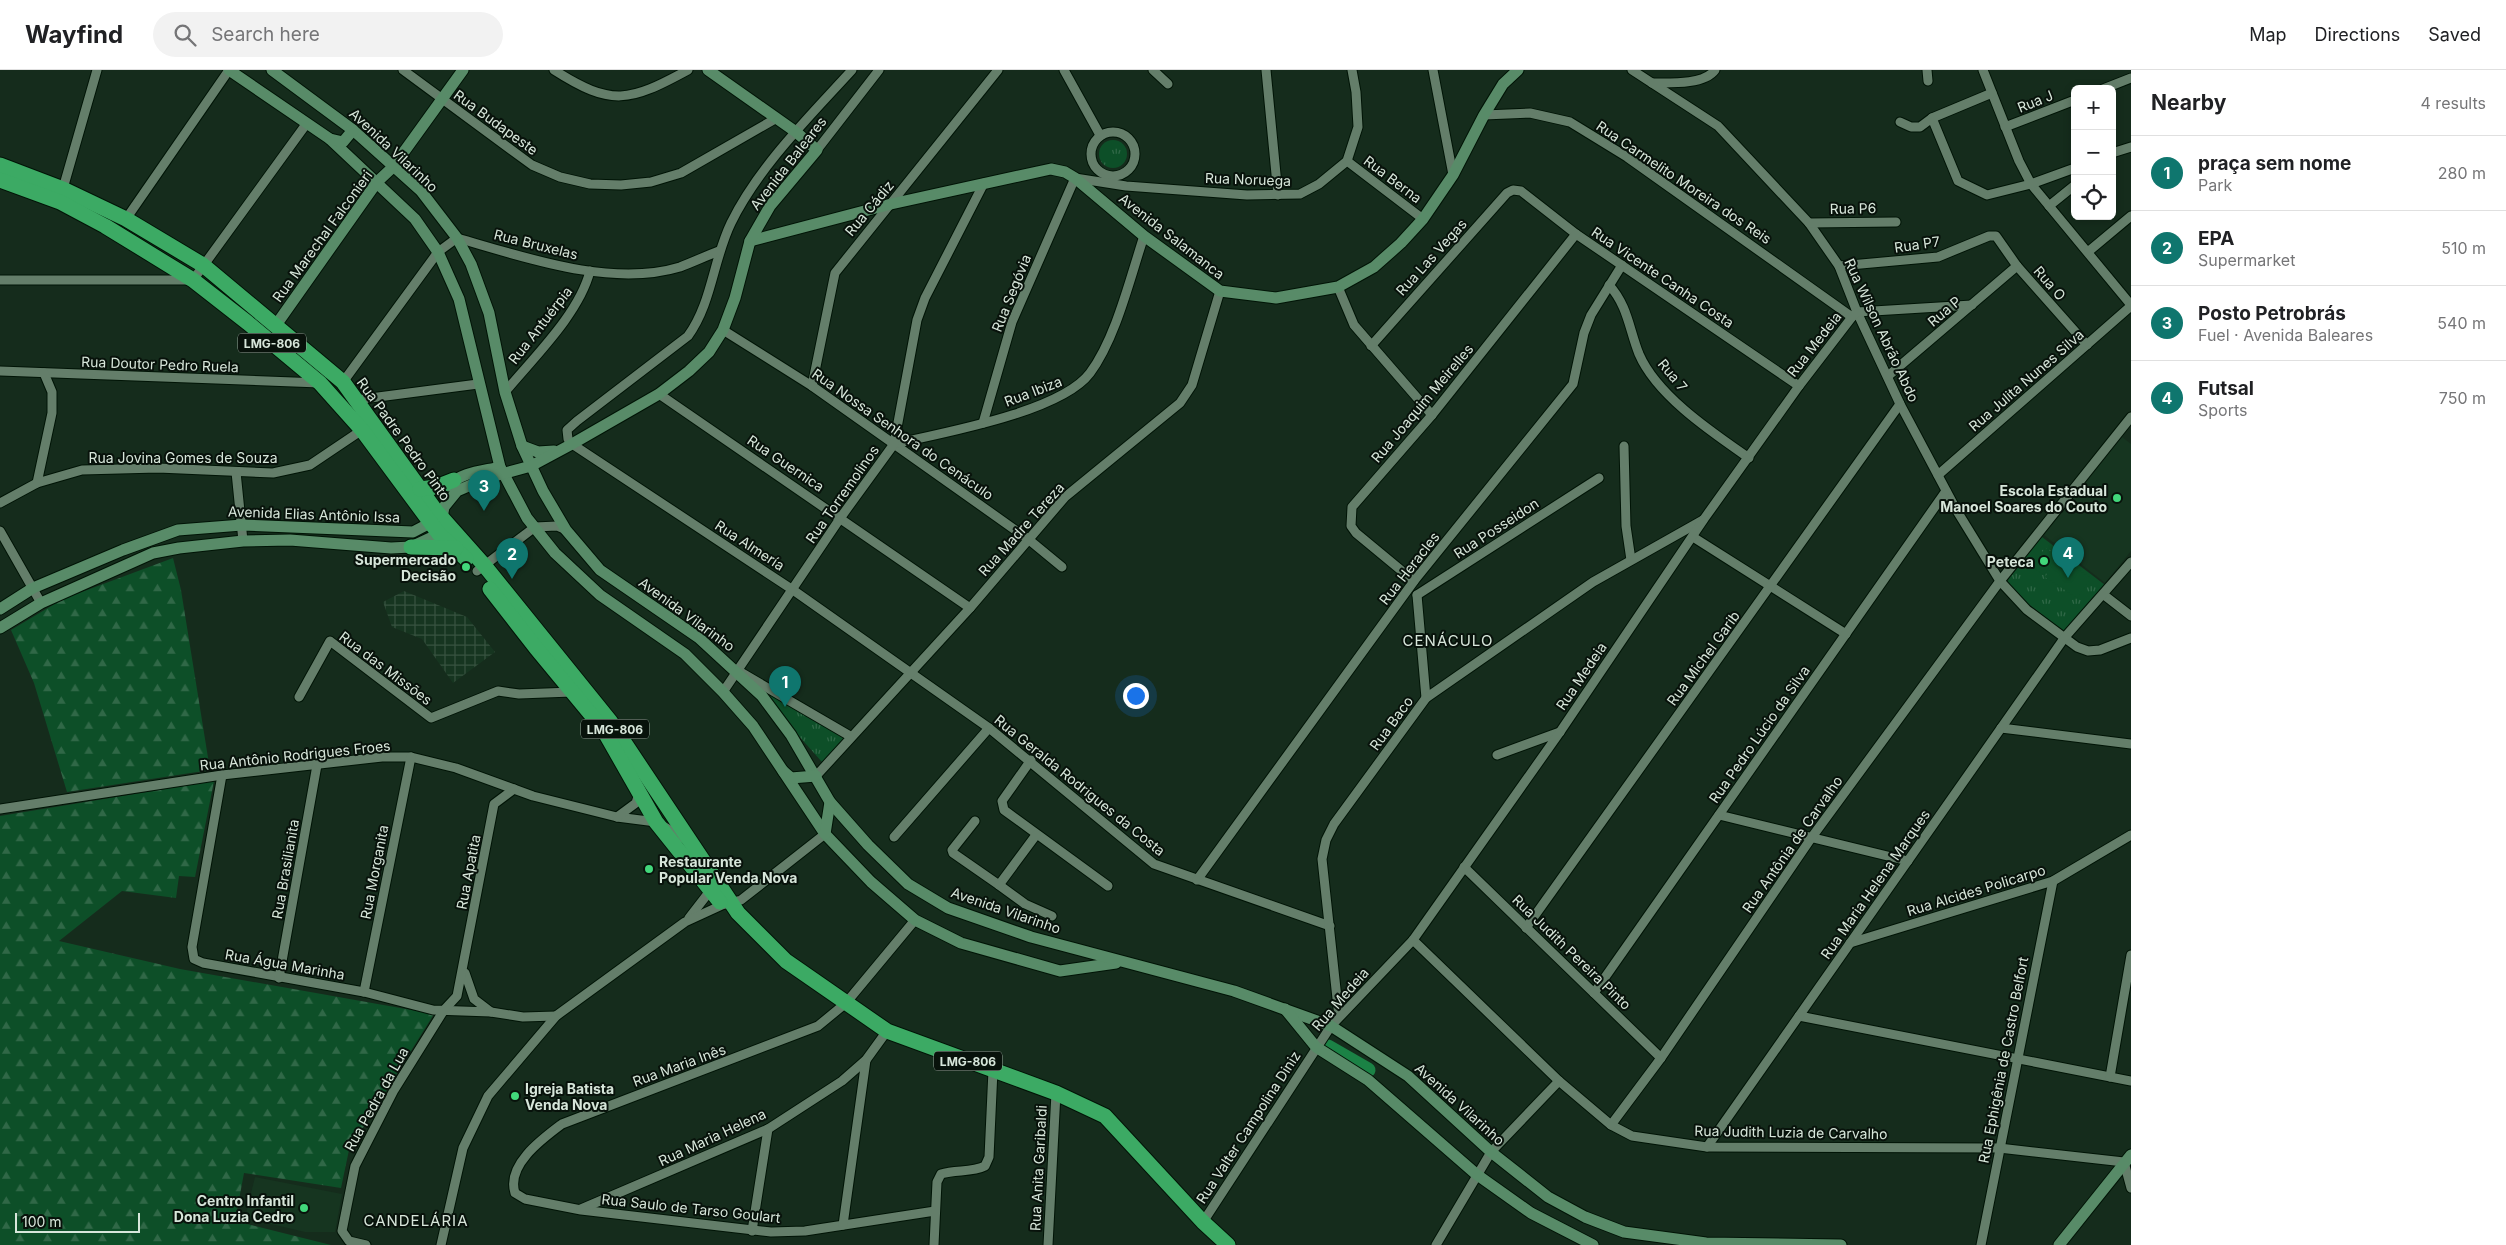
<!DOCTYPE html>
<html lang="en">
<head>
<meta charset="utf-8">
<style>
	:root { --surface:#fff; --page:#f2f2f2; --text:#202124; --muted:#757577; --line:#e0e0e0; --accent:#0f766e }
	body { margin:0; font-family:Inter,sans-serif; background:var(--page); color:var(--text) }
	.controls { position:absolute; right:15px; top:15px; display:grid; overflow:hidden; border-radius:8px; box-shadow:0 2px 8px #0003 }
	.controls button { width:45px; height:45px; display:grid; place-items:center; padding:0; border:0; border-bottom:1px solid var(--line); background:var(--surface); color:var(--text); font:25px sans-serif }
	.scale { position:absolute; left:15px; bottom:12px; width:125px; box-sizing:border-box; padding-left:5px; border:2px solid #d7e6da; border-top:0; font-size:14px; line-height:18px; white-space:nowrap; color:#d7e6da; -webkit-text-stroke:4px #08120b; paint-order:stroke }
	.you { position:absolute; left:1135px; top:625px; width:18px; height:18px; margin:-12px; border:4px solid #fff; border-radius:50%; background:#1a73e8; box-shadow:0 0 0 8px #1a73e833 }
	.badge { display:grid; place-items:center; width:32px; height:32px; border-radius:50%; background:var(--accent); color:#fff; font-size:16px; font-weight:700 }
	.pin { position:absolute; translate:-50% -41px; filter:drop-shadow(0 1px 2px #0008) }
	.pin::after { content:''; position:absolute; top:26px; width:18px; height:15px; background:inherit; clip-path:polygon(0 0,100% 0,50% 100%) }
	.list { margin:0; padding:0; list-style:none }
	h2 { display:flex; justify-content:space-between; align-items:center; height:65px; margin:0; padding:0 20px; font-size:21px }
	h2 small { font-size:16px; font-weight:400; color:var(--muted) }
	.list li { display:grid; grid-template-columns:32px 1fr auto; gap:15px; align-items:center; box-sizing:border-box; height:75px; padding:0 20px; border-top:1px solid var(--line) }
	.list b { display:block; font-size:19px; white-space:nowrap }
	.list p { margin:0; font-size:16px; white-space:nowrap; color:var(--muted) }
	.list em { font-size:16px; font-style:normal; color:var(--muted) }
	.icon { flex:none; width:28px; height:28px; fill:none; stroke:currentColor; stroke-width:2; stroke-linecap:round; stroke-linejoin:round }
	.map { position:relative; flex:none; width:2131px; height:1175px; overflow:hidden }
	header { display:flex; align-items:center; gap:30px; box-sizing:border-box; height:70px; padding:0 25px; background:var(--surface); border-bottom:1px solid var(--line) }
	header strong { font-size:24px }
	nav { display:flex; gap:28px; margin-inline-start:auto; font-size:18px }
	.search { width:350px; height:45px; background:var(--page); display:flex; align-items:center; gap:12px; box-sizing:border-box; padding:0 18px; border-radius:28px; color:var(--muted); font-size:19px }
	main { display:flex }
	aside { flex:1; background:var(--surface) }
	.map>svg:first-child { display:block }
	.built { fill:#163520 }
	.industrial { fill:url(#industrial-grid) }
	.grass { fill:url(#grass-tufts) }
	.forest { fill:url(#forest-firs) }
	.pitch { fill:#0d4f28 }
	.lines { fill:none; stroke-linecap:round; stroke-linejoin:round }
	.river { stroke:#1b8245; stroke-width:15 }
	.street-casing { stroke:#001406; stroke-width:11 }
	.secondary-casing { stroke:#001406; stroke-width:13 }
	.highway-casing { stroke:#001406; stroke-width:17 }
	.street { stroke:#647e6a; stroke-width:9 }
	.secondary { stroke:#588b68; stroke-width:11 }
	.highway { stroke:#3caa64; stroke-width:15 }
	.poi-dot { fill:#42d77b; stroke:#08120b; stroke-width:2 }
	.labels { text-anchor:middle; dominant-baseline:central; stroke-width:4; stroke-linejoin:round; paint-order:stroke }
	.shield { fill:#08120b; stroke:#99a69c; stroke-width:1 }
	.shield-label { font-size:12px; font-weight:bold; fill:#d7e6da }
	.street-label { font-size:14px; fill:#d7e6da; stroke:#08120b }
	.poi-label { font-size:14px; font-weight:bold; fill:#d7e6da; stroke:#08120b; text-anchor:end }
	.neighbourhood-label { font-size:15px; letter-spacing:1px; fill:#d7e6da; stroke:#08120b }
</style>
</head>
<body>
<header>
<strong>Wayfind</strong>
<div class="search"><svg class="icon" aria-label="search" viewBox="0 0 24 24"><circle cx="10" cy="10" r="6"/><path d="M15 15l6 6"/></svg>Search here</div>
<nav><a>Map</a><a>Directions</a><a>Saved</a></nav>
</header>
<main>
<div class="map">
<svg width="2131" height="1175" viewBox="0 0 2131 1175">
	<defs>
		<pattern id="industrial-grid" width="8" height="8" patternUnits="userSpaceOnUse" patternTransform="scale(1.25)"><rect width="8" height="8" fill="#163520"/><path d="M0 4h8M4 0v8" fill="none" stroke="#375240"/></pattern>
		<pattern id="grass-tufts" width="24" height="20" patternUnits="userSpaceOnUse" patternTransform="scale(1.25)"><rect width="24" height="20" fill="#0d4f28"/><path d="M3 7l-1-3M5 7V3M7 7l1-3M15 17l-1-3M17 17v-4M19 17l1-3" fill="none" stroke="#306847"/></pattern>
		<pattern id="forest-firs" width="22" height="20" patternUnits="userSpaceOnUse" patternTransform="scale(1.25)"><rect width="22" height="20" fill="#0d4f28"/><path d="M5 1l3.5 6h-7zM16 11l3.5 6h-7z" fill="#306847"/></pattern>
	</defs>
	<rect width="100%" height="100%" fill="#152c1c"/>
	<!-- built -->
	<g class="built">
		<polygon points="2122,367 2131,374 2131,481 2105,513 2044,465"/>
		<polygon points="255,1107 342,1124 335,1162 305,1162 245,1148"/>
	</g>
	<!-- industrial -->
	<polygon class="industrial" points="404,521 467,547 495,582 453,613 422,569 392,557 383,532"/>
	<!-- grass -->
	<g class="grass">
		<circle cx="1113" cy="84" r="14"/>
		<polygon points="2042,467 2105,515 2067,564 2004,515"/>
		<polygon points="747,608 846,667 822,692"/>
	</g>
	<!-- forest -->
	<g class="forest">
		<polygon points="173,488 181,520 210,700 67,722 34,613 11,560 63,529"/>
		<polygon points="214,711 195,807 179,806 176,828 122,821 59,871 180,899 434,944 349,1080 341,1118 244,1103 235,1151 331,1175 0,1175 0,746"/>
	</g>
	<!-- pitch -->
	<g class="pitch">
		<polygon points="2045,478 2057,485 2044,505 2032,497"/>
		<polygon points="2059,487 2091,508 2077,528 2045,507"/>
	</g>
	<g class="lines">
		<!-- river -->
		<polyline class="river" points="1328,977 1368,1000"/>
		<defs>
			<g id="street">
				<polyline points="403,0 532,95 560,107 590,114 621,115 651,112 681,103 775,49"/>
				<path d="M554,0C612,37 629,32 688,0"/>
				<path d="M852,0C810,46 759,96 731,153C713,190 712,233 688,266L577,351L567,360L568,369L572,374L793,520L989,658L1154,794L1330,856"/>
				<polyline points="1064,0 1100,65"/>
				<polyline points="1153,0 1168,14"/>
				<polyline points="1266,0 1278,125"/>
				<polyline points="1433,0 1453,105"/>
				<polyline points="1632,0 1718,56 1809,153 1839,196 1857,242 1900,334 1957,441 2000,511 2027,540 2077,577 2088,581 2100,580 2131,568"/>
				<polyline points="1927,0 1928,11"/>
				<polyline points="1983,0 2019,91 2031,114 2131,235"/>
				<path d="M1652,13C1669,13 1704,15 1715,0"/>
				<polyline points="2103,19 2131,8"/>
				<polyline points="1484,45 1530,43 1570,52 1627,87 1852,247"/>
				<polyline points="1932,48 1958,111 1987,125 2031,114 2075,98"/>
				<polyline points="1900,52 1911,57 1920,57 1932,48 1992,23"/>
				<polyline points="2005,57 2075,30"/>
				<circle cx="1113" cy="84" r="22"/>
				<polyline points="817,80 879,0"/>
				<polyline points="2112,83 2131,77"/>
				<polyline points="1347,91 1423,149"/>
				<polyline points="1075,108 1126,116 1247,125 1300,124 1319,114 1347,91 1358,57 1356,22 1352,0"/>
				<polyline points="62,122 97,0"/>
				<polyline points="2049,136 2075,115"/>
				<polyline points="126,149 229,0"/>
				<polyline points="1809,153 1896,152"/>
				<polyline points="2089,181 2131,146"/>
				<polyline points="1839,196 1938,187 1989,166 1996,166 2017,196 2087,275"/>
				<polyline points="0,210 193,210 307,53"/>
				<path d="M1609,215C1628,236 1629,259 1639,284C1657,326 1713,363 1749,388"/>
				<polyline points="1338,217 1354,255 1432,345"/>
				<polyline points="723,260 812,316 1028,469 1062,497"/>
				<polyline points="1371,276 1507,123 1513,120 1521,121 1576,164 1799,316"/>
				<polyline points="0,301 320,313"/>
				<polyline points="1888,306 2017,196"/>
				<path d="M343,312L438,182L457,168C524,187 611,218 680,197C693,192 706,186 719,181"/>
				<polyline points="812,316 835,203 998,0"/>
				<path d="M505,322C534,287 579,244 590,201"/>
				<polyline points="659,324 970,538"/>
				<polyline points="355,330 478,314"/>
				<polyline points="983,353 1012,252 1075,108"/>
				<path d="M894,374C942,363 1061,342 1090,303C1116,268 1130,208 1144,166"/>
				<polyline points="1624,376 1626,456 1631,490"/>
				<polyline points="236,402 243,471"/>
				<polyline points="1938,405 2131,236"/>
				<polyline points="37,413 52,343 52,322 44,303"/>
				<polyline points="0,433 37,413 82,400 158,398 273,403 310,395 362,360"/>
				<polyline points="0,461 41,533"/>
				<polyline points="1693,467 1846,564"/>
				<polyline points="477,501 535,457 557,456 566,460"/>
				<polyline points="1414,511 1356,463 1351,456 1352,437 1432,345 1576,164"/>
				<polyline points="1417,525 1599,408"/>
				<polyline points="1417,525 1426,628"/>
				<polyline points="2104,525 2131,546"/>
				<polyline points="742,603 850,666"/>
				<polyline points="723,622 841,447 894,374 917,250 925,228 984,113"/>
				<polyline points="299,627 330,571 431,648 498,621 519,624 572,622"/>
				<polyline points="2001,658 2131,674"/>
				<polyline points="1497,685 1560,662"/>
				<polyline points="1031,690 1002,731 1004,740 1108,816"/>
				<polyline points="222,705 192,877 194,889 203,893 364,922 433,940 491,942 523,947 556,946"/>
				<polyline points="816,706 970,538 1065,427 1180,333 1192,315 1220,221"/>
				<polyline points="0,739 222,705 382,687 411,687 456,698 533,726 617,747 656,752 685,769"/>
				<polyline points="1719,745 1908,791"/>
				<polyline points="617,747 636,733 639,723"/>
				<polyline points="975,751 952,780 953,783 999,815 1036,765"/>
				<polyline points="894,767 989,658"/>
				<polyline points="1464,797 1661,988"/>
				<polyline points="1197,810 1414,511 1573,314 1584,263 1591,245 1622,195"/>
				<polyline points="999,815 1025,834 1052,846"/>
				<polyline points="689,848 713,817"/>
				<path d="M915,850L846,933L818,956L562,1054C542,1069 506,1095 515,1123L525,1129L581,1140L771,1162L805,1161L935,1141"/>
				<polyline points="1526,858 1900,334"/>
				<polyline points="1413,870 1559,1011 1611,1055 1632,1066 1707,1077 1999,1078 2124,1092 2131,1118"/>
				<polyline points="1850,873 2053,811 2131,765"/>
				<polyline points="465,903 474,929 491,942"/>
				<polyline points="279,908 317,695"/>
				<polyline points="364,922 411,687"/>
				<polyline points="1594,923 1946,421"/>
				<polyline points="1799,946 2131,1011"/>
				<polyline points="1339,947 1322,789 1326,770 1334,754 1426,628 1593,512 1703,450"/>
				<polyline points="2110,1007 2131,885"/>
				<polyline points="1611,1055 1661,988 1812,767 2000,511 2131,347"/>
				<polyline points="1707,1077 2065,567 2131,492"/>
				<polyline points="581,1139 768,1059 842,1011 866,990 887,961"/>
				<polyline points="1203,1152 1331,956 1413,870 1560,662 1704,449 1799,316 1852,247 1857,242 1972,235"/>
				<polyline points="843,1155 866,990"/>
				<polyline points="752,1161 768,1059"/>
				<polyline points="366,1175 349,1171 342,1161 355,1096 394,1020 444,940 457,926 494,734 514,719"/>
				<polyline points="441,1175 463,1078 488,1026 556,946 685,852 722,835 741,830 825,764"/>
				<path d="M934,1175L937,1112L941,1104C956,1099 971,1103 985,1096L989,1087L993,1000"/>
				<polyline points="1048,1175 1056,1023"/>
				<polyline points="1436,1175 1491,1082 1559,1011"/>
				<polyline points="1981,1175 2053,811"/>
			</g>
			<g id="secondary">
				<polyline points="229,0 330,69 415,149 438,182 459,229 500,397 527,448 555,483 600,525 685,584 723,622 753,656 825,764 871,812 915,850 961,873 1060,901 1116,893"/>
				<polyline points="272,0 353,60 421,121 457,168 471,194 489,243 505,322 522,376 543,421 566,460 600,500 699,568 762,626 791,665 830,732 868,775 908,814 948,838 1031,867 1234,921 1331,956 1408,1006 1491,1082 1548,1127 1585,1147 1624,1162 1706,1173 1841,1175"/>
				<polyline points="330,69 343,72 353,60"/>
				<polyline points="750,171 891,134 1051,99 1065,102 1075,108 1144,166 1220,221 1276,228 1338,217 1374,197 1401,173 1423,149 1453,105 1484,45 1503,14 1518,0"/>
				<polyline points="276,255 377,112 393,97 463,0"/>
				<polyline points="522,376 538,382 554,381"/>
				<path d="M449,416C460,402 484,401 500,397"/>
				<polyline points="0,539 33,518 123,480 178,460 242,455 413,462 432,452 434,446"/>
				<polyline points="0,558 41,533 153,483 179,478 243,471 290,470 391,478 411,477 439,464 444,437 457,421 487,408 531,396 572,374 659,324 689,301 709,282 723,260 735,228 750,171 770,136 817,80 796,62 708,0"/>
				<polyline points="783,701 791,708 816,706"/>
				<polyline points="825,764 830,732"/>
				<polyline points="1285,939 1316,977 1368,1010 1476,1104 1531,1143 1593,1175"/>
				<polyline points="2059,1175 2131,1085"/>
			</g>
			<g id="highway">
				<polyline points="0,95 63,119 126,149 203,195 343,312 436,441 484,495 610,651 738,843 786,891 887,961 1056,1023 1105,1046 1203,1152 1228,1175"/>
				<polyline points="0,110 60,132 105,156 193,210 248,253 320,313 362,360 439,464 466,489"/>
				<polyline points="420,419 436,417 454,410"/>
				<polyline points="411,477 456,478"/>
				<polyline points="490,519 536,578 603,659 656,752 720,832"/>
			</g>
		</defs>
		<!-- street casing -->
		<use href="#street" class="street-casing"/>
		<!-- secondary casing -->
		<use href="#secondary" class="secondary-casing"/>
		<!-- highway casing -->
		<use href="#highway" class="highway-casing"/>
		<!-- street -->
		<use href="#street" class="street"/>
		<!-- secondary -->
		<use href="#secondary" class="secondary"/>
		<!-- highway -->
		<use href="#highway" class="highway"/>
	</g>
	<!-- markers -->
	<g class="poi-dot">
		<circle cx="2117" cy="428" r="5"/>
		<circle cx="2044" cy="491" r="5"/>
		<circle cx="466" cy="497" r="5"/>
		<circle cx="649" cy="799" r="5"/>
		<circle cx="515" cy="1026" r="5"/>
		<circle cx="304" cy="1138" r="5"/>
	</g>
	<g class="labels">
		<!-- shield labels -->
		<g class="shield">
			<rect x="238" y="263.5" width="68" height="19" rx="4"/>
			<rect x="581" y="649.5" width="68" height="19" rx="4"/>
			<rect x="934" y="981.5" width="68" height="19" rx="4"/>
		</g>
		<g class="shield-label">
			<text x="272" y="273">LMG-806</text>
			<text x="615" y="659">LMG-806</text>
			<text x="968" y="991">LMG-806</text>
		</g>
		<!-- street labels -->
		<g class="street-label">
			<text transform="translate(2035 31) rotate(-22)">Rua J</text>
			<text transform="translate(496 52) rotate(36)">Rua Budapeste</text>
			<text transform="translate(394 80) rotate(43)">Avenida Vilarinho</text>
			<text transform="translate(788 93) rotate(-52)">Avenida Baleares</text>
			<text transform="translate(1248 109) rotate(2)">Rua Noruega</text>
			<text transform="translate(1393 109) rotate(37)">Rua Berna</text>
			<text transform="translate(1684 112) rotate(34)">Rua Carmelito Moreira dos Reis</text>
			<text transform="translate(869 138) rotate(-50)">Rua Cádiz</text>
			<text transform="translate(1853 138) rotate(-1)">Rua P6</text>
			<text transform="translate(322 166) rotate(-54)">Rua Marechal Falconieri</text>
			<text transform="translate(1172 166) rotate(38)">Avenida Salamanca</text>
			<text transform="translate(536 174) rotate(14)">Rua Bruxelas</text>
			<text transform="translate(1917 174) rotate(-8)">Rua P7</text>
			<text transform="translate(1431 187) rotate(-48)">Rua Las Vegas</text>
			<text transform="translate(1663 207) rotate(34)">Rua Vicente Canha Costa</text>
			<text transform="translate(2050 213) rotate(49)">Rua O</text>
			<text transform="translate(1011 223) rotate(-68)">Rua Segóvia</text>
			<text transform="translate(1944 241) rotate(-40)">Rua P</text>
			<text transform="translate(540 255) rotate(-52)">Rua Antuérpia</text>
			<text transform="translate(1882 260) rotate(65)">Rua Wilson Abrão Abdo</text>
			<text transform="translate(1814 274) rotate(-52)">Rua Medeia</text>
			<text transform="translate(160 294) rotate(2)">Rua Doutor Pedro Ruela</text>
			<text transform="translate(1673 305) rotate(50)">Rua 7</text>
			<text transform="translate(2026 310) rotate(-41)">Rua Julita Nunes Silva</text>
			<text transform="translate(1033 321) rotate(-21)">Rua Ibiza</text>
			<text transform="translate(1422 333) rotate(-50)">Rua Joaquim Meirelles</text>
			<text transform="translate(903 364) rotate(35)">Rua Nossa Senhora do Cenáculo</text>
			<text transform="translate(404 369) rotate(54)">Rua Padre Pedro Pinto</text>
			<text x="183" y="387">Rua Jovina Gomes de Souza</text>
			<text transform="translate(786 393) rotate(34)">Rua Guernica</text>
			<text transform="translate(842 424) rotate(-55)">Rua Torremolinos</text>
			<text transform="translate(314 444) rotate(2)">Avenida Elias Antônio Issa</text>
			<text transform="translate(1496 458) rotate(-33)">Rua Posseidon</text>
			<text transform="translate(1021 459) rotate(-48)">Rua Madre Tereza</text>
			<text transform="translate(750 475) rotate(33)">Rua Almería</text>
			<text transform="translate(1409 498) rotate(-52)">Rua Heracles</text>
			<text transform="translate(687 544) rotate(36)">Avenida Vilarinho</text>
			<text transform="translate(1703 588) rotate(-54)">Rua Michel Garib</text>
			<text transform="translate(386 598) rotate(37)">Rua das Missões</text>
			<text transform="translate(1581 606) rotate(-56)">Rua Medeia</text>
			<text transform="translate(1391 653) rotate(-54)">Rua Baco</text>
			<text transform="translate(1759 664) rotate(-55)">Rua Pedro Lúcio da Silva</text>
			<text transform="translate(295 685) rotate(-6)">Rua Antônio Rodrigues Froes</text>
			<text transform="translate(1080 715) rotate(39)">Rua Geralda Rodrigues da Costa</text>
			<text transform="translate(1792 774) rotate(-55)">Rua Antônia de Carvalho</text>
			<text transform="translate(285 799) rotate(-80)">Rua Brasilianita</text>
			<text transform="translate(374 802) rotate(-79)">Rua Morganita</text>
			<text transform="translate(468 802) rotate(-79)">Rua Apatita</text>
			<text transform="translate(1875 814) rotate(-55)">Rua Maria Helena Marques</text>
			<text transform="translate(1976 820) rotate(-17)">Rua Alcides Policarpo</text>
			<text transform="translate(1006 840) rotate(19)">Avenida Vilarinho</text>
			<text transform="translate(1572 882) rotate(44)">Rua Judith Pereira Pinto</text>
			<text transform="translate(285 894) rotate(10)">Rua Água Marinha</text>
			<text transform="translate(1340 929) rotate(-49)">Rua Medeia</text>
			<text transform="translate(2003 990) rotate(-79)">Rua Ephigênia de Castro Belfort</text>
			<text transform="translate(679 995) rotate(-20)">Rua Maria Inês</text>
			<text transform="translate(376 1029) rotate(-61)">Rua Pedra da Lua</text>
			<text transform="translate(1460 1034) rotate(42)">Avenida Vilarinho</text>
			<text transform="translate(1248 1057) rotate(-57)">Rua Valter Campolina Diniz</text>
			<text transform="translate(1791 1062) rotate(1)">Rua Judith Luzia de Carvalho</text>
			<text transform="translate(712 1067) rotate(-25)">Rua Maria Helena</text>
			<text transform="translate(1038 1098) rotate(-87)">Rua Anita Garibaldi</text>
			<text transform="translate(691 1138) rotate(6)">Rua Saulo de Tarso Goulart</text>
		</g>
		<!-- poi labels -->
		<g class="poi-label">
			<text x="2107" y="420">Escola Estadual<tspan x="2107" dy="16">Manoel Soares do Couto</tspan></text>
			<text x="456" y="489">Supermercado<tspan x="456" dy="16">Decisão</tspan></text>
			<text x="2034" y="491">Peteca</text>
			<text x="659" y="791" text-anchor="start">Restaurante<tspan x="659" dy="16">Popular Venda Nova</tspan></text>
			<text x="525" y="1018" text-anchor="start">Igreja Batista<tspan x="525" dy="16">Venda Nova</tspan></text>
			<text x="294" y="1130">Centro Infantil<tspan x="294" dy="16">Dona Luzia Cedro</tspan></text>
		</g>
		<!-- neighbourhood labels -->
		<g class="neighbourhood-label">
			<text x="1448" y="570">CENÁCULO</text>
			<text x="416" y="1150">CANDELÁRIA</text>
		</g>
	</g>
</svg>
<div class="controls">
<button>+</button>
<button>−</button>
<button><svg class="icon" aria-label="locate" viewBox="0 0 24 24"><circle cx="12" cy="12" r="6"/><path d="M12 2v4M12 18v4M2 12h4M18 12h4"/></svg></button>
</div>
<div class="scale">100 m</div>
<div class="you"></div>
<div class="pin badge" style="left:785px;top:637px">1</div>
<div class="pin badge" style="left:512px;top:509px">2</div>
<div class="pin badge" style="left:484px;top:441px">3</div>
<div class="pin badge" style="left:2068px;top:508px">4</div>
</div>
<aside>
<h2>Nearby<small>4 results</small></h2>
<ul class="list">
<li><span class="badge">1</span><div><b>praça sem nome</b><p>Park</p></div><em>280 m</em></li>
<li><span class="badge">2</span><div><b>EPA</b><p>Supermarket</p></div><em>510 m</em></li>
<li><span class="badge">3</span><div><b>Posto Petrobrás</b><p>Fuel · Avenida Baleares</p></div><em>540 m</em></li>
<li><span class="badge">4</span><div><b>Futsal</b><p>Sports</p></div><em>750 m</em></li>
</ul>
</aside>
</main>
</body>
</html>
